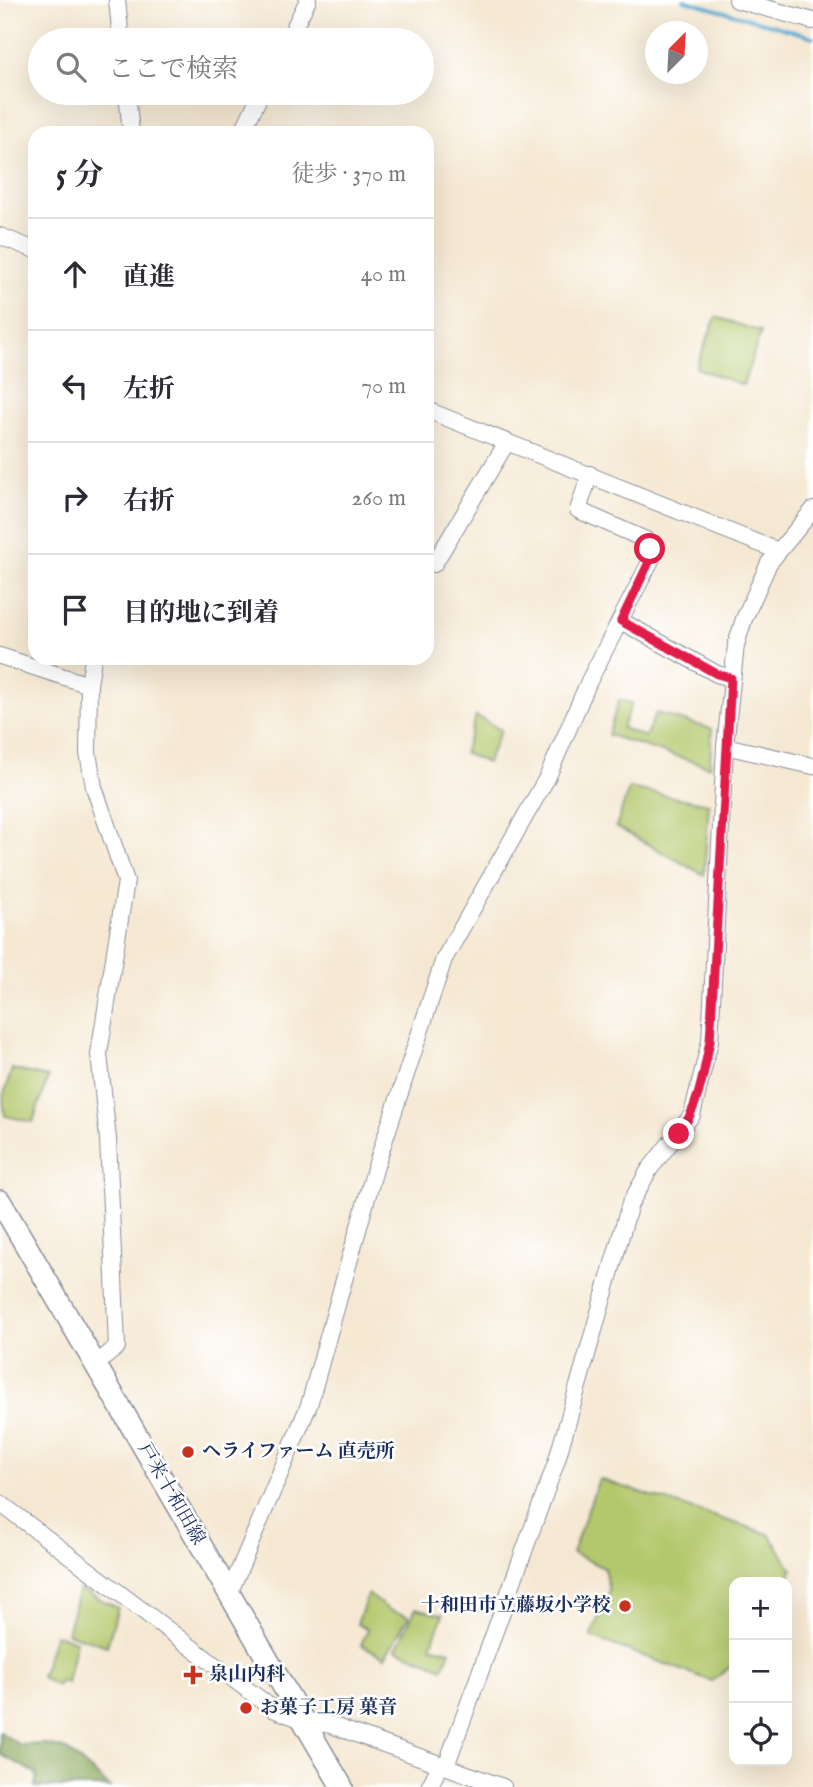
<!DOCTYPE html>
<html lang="ja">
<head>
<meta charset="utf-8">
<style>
	:root { --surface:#fff; --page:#f2f2f3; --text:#2b2b33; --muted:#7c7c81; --line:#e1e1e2 }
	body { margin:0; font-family:"IM FELL English","Noto Serif JP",serif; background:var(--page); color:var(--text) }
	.controls { position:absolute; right:21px; bottom:21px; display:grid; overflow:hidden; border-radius:14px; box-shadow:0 7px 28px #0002 }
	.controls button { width:63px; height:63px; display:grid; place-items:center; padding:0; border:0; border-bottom:2px solid var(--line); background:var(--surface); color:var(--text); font:35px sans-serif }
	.compass { position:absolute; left:645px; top:21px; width:63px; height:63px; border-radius:50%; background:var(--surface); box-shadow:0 7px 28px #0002; rotate:24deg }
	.stop { position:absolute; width:21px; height:21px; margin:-16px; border:5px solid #e11d48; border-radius:50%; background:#fff }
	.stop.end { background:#e11d48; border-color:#fff; box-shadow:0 2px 7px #0008 }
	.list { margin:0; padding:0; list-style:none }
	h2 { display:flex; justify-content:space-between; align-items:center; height:91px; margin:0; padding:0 28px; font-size:30px }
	h2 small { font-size:23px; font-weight:400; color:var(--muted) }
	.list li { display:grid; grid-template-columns:46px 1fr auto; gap:21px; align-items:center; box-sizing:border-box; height:112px; padding:0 28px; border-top:2px solid var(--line) }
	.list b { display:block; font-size:26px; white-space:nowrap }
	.list em { font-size:23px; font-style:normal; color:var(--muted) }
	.icon { flex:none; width:38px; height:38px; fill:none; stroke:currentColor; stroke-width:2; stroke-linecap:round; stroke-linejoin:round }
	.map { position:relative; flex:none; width:813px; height:1787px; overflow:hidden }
	.search { position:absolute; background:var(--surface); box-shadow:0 7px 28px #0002; left:28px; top:28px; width:406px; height:77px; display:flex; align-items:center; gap:18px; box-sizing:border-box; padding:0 24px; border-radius:38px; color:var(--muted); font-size:26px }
	.panel { position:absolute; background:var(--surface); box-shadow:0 7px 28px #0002; left:28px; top:126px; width:406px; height:539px; border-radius:21px }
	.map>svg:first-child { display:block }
	.green { fill:#b3c86c; stroke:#677c65; stroke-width:2 }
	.forest { fill:#8eac60; stroke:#546e5f; stroke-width:2 }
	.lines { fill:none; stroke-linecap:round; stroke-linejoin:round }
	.stream { stroke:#54a8d0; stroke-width:3.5 }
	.minor-casing { stroke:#888c98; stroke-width:18 }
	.major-casing { stroke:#888c98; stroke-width:24 }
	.minor { stroke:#fff; stroke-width:16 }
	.major { stroke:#fff; stroke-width:21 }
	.route { stroke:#e11d48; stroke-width:9 }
	.poi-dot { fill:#c8321e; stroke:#fff; stroke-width:2.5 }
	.labels { text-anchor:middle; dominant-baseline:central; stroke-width:5; stroke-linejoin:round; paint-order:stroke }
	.poi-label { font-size:19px; font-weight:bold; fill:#1b2f5e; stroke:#fff; text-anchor:start }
	.street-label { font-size:19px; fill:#1b2f5e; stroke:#fff }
</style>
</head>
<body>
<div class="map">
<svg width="813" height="1787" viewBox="0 0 813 1787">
	<rect width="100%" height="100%" fill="#fff"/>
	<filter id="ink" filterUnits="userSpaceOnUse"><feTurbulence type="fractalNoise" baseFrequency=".0143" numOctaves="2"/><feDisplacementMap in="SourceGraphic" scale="14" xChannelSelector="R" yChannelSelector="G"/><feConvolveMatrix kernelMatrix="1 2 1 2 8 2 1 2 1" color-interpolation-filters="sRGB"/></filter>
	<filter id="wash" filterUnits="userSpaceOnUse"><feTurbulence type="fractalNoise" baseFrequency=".00686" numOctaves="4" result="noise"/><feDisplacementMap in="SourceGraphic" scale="28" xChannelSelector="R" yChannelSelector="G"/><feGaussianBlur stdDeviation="1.57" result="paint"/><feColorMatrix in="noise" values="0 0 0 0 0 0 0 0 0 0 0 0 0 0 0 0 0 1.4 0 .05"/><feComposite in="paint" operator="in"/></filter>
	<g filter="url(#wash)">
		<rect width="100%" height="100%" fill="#f5e8d2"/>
		<!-- green -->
		<g class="green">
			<polygon points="716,317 761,332 743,385 696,368"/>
			<polygon points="619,700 632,703 622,728 645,737 656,713 712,729 710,767 608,735"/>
			<polygon points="476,716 501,730 487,763 464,753"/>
			<polygon points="629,788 709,804 704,875 616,827"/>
			<polygon points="12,1069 48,1077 33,1122 5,1116 3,1097"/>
			<polygon points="599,1479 769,1534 792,1569 787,1583 734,1582 734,1664 712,1681 591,1637 609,1591 604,1568 572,1553"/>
			<polygon points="79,1589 118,1608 107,1646 67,1633"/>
			<polygon points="368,1594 389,1610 409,1616 385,1657 361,1645 368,1629 357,1624"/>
			<polygon points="416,1608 443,1615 431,1646 450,1651 443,1668 396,1649"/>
			<polygon points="55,1634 76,1641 67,1683 61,1681 57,1686 41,1677"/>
		</g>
		<!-- forest -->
		<polygon class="forest" points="0,1732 20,1745 43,1744 67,1750 110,1787 35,1787 37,1774 0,1754"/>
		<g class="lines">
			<!-- stream -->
			<polyline class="stream" points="684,0 813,37"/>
		</g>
	</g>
	<g filter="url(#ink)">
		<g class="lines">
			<defs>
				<g id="minor">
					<polyline points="117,0 121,40"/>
					<polyline points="737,0 813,21"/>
					<polyline points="288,40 308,0"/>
					<polyline points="127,93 131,133"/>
					<polyline points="242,133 261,93"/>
					<polyline points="0,236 35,250"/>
					<polyline points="427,410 778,551"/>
					<polyline points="434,564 507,442"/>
					<polyline points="621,621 717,674 731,678"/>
					<polyline points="0,656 89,685"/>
					<polyline points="93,658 89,685 88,753 94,787 126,881 99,1054 108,1139 117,1347 95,1365"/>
					<polyline points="725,746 813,766"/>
					<polyline points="0,1503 273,1709 303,1720 331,1725 503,1787"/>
					<polyline points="229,1594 309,1405 375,1169 444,959 548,776 589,681 651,560 646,540 578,510 590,474"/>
					<polyline points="446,1766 556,1463 630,1204 649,1170 692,1115 710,1041 725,746 736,645 744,619 769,563 813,510"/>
					<polyline points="429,1787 441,1764"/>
				</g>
				<polyline id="major" points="0,1201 342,1787"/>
			</defs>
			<!-- minor casing -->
			<use href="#minor" class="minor-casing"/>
			<!-- major casing -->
			<use href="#major" class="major-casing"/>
			<!-- minor -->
			<use href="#minor" class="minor"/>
			<!-- major -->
			<use href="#major" class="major"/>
		</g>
	</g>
	<g class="lines" filter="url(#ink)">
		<!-- route -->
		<path class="route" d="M650,549V560L621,621L717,674L731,678L710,1041C703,1075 699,1106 679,1134"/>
	</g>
	<!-- markers -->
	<g class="poi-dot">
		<circle cx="188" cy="1452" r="7"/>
		<circle cx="625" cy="1606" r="7"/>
		<path d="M189.5 1664.5h7v7h7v7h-7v7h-7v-7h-7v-7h7z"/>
		<circle cx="246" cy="1708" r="7"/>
	</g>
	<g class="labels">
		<!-- poi labels -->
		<g class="poi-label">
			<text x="202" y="1452">ヘライファーム 直売所</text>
			<text x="611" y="1606" text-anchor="end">十和田市立藤坂小学校</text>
			<text x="209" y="1675">泉山内科</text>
			<text x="260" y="1708">お菓子工房 菓音</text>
		</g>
		<!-- street labels -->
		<g class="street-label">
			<text transform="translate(171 1494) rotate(60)">戸来十和田線</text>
		</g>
	</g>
</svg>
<div class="controls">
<button>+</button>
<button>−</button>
<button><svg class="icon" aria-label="locate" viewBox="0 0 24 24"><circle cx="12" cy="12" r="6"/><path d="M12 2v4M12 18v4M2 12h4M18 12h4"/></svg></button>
</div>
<svg class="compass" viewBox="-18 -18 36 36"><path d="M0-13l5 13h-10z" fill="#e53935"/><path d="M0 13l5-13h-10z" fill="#7c7c81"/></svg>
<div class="stop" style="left:650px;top:549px"></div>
<div class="stop end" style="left:679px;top:1134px"></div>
<div class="search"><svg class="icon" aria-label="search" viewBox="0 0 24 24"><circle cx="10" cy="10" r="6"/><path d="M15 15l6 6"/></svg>ここで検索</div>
<section class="panel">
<h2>5 分<small>徒歩 · 370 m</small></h2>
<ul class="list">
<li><svg class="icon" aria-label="ahead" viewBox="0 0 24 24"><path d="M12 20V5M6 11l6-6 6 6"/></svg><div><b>直進</b></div><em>40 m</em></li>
<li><svg class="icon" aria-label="left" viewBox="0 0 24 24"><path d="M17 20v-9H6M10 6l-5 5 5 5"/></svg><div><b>左折</b></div><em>70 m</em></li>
<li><svg class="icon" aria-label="right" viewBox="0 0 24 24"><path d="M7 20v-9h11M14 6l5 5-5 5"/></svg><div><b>右折</b></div><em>260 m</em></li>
<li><svg class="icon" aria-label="arrive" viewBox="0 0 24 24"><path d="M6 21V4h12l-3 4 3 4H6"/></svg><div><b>目的地に到着</b></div></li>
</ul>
</section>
</div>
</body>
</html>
